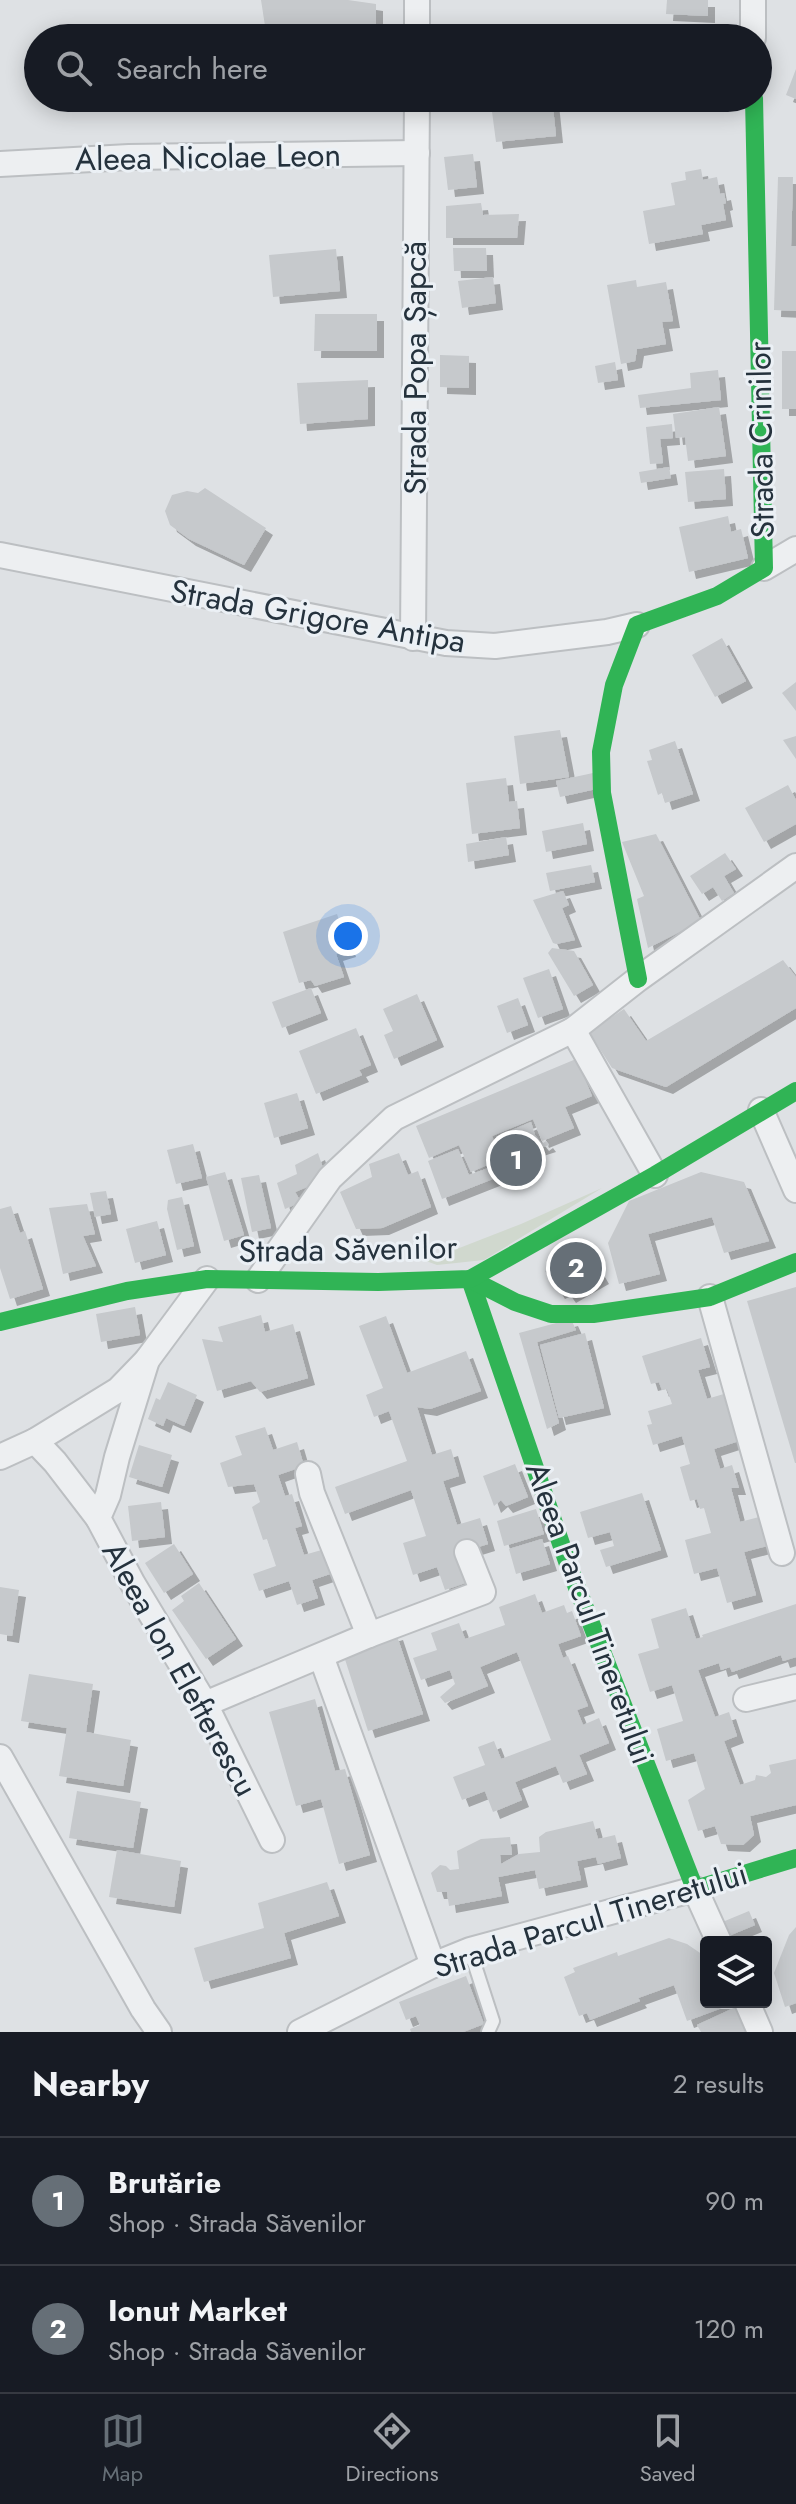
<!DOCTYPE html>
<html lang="en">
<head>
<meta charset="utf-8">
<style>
	:root { --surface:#171b24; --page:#242831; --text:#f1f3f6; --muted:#9ea1a6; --line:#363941; --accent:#666f77 }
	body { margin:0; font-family:Jost,sans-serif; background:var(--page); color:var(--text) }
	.controls { position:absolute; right:24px; bottom:24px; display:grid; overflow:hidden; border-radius:8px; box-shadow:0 4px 20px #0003 }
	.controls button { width:72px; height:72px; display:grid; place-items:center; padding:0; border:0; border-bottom:2px solid var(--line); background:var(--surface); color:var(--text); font:40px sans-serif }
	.you { position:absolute; left:348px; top:936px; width:28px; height:28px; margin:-20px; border:6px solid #fff; border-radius:50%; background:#1a73e8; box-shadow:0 0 0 12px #1a73e833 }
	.badge { display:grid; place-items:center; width:52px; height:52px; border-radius:50%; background:var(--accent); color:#fff; font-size:26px; font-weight:700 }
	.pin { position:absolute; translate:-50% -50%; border:4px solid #fff; box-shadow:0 2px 8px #0006 }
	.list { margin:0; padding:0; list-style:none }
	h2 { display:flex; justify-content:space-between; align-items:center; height:104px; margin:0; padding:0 32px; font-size:34px }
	h2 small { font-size:26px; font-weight:400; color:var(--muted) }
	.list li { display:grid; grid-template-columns:52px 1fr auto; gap:24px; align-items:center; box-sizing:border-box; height:128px; padding:0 32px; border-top:2px solid var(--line) }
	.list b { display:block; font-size:30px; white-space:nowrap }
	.list p { margin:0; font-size:26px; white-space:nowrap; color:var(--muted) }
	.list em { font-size:26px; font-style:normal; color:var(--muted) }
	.icon { flex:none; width:44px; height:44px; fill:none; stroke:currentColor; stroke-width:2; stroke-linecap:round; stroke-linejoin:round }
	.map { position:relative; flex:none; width:796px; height:2032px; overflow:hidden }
	.search { position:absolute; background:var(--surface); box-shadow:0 4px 20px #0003; left:24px; right:24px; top:24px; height:88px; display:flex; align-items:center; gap:20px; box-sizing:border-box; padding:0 28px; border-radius:44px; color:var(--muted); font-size:30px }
	.sheet { height:360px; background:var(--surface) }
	nav { display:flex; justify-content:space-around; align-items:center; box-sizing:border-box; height:112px; border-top:2px solid var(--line); background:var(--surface); font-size:22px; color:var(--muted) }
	nav a { display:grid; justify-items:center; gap:4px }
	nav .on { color:var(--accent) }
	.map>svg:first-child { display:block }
	.green { fill:#d0d8ce }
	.building { fill:#c6c9cc; filter:url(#shadow) }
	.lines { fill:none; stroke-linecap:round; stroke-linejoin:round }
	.lane-casing { stroke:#bcbfc2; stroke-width:16 }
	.street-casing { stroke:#bcbfc2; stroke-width:28 }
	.lane { stroke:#edeff1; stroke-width:12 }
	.street { stroke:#edeff1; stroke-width:24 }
	.fast { stroke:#30b455; stroke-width:18 }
	.labels { text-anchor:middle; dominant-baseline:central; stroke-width:6; stroke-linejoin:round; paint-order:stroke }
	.street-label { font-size:32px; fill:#25323d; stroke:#ebf0f5 }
</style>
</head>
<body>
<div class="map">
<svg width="796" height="2032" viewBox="0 0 796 2032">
	<defs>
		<filter id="shadow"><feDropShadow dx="7" dy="7" stdDeviation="0" flood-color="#0004"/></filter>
	</defs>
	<rect width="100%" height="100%" fill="#dee1e4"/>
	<!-- green -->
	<polygon class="green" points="602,1188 484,1260 437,1265 426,1261 521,1224"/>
	<!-- building -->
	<g class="building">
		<polygon points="261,0 348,0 376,4 376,27 265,26"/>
		<polygon points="667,0 708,0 708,16 666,14"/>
		<polygon points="171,31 247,32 248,38 171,38"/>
		<polygon points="796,69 796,99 786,95"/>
		<polygon points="552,98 556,136 496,142 491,104"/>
		<polygon points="473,154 477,187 448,190 444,157"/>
		<polygon points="701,169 703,180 717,177 720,194 724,193 726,203 723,204 726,220 701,225 703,234 649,244 643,211 675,205 671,183 686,180 685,172"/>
		<polygon points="778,177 793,177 791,246 796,246 796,311 774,310"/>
		<polygon points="481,203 483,215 519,214 517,238 446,238 446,206"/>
		<polygon points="453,248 486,248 487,271 454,271"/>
		<polygon points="336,249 340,291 273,297 269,255"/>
		<polygon points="493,277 496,303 462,308 458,281"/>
		<polygon points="636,280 637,287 666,282 673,321 662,322 666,344 637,349 635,361 621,364 607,285"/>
		<polygon points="315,314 377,314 377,351 314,351"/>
		<rect x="782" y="351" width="14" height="58"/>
		<polygon points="440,355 469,356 469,388 440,387"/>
		<polygon points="615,362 618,380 598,383 595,366"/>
		<polygon points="718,370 721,400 640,408 638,395 691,388 690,373"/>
		<polygon points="368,380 368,419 300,424 297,383"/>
		<polygon points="719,407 726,456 688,461 685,437 676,438 673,414"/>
		<polygon points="672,424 673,438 660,439 663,463 650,464 646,427"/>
		<polygon points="669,467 671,478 641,483 639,472"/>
		<polygon points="724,469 726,499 688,502 685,472"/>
		<polygon points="205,488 266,528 244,565 189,539 170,525 165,511 172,495 187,491 198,493"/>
		<polygon points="728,516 731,532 741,529 748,558 689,572 679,527"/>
		<polygon points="722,638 746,681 715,697 692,655"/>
		<polygon points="796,682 796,711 782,693"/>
		<polygon points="560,730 569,777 520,784 514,736"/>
		<polygon points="796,736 796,759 783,740"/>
		<polygon points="675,741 693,794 665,803 662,793 658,795 647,761 652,760 649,750"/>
		<polygon points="593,773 596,789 560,797 556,781"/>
		<polygon points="506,778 509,802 517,801 520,828 472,834 466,783"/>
		<polygon points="788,785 796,800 796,824 764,842 745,808"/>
		<polygon points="583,823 587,844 546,852 542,831"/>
		<polygon points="656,834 701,921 648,948 637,899 644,896 622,842"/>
		<polygon points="506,837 509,855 468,862 466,844"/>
		<polygon points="725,853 736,869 724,876 734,893 722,901 713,887 702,894 690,876"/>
		<polygon points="591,865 595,882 550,891 546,873"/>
		<polygon points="563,891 569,905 562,908 575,940 556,944 553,943 533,900"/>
		<polygon points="337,914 349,950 336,954 344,977 315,986 311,980 299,983 283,932"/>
		<polygon points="552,948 574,951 593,985 574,996 548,953"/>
		<polygon points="783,960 796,977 796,1008 666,1087 612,1068 589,1032 624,1009 646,1041"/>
		<polygon points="549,969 563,1009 538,1018 523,978"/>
		<polygon points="311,988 321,1013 282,1028 272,1002"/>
		<polygon points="417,994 437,1040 394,1059 384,1035 393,1031 383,1009"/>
		<polygon points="518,998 528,1025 507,1033 497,1006"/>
		<polygon points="356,1028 371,1065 359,1070 362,1075 316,1094 299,1051"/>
		<polygon points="576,1059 592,1096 565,1107 574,1128 542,1141 533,1119 492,1136 501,1159 471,1172 459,1145 429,1158 416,1126"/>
		<polygon points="297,1093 308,1128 274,1138 264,1103"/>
		<polygon points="531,1122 535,1135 542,1144 546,1141 549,1145 521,1154 526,1166 442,1199 428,1161 458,1149 469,1175 505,1162 496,1137"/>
		<polygon points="193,1144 202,1178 176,1184 167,1150"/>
		<polygon points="318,1153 325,1174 319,1182 295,1192 301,1202 285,1209 277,1183 297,1174 295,1165"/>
		<polygon points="399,1153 408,1175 418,1171 431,1207 382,1228 356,1229 340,1192 372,1177 369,1164"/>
		<polygon points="225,1172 244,1235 224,1241 206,1177"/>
		<polygon points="701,1172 744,1182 769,1241 724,1253 712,1217 648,1234 660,1274 619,1284 608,1243 629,1201"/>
		<polygon points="259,1175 271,1228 252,1232 241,1178"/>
		<polygon points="106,1191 111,1214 95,1217 90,1193"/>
		<polygon points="182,1197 194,1246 177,1250 167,1209 168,1200"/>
		<polygon points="87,1204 95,1234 83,1236 96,1266 63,1274 49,1208"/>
		<polygon points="11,1206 20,1233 25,1231 43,1289 10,1299 0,1268 0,1209"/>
		<polygon points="157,1221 166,1255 135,1263 126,1229"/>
		<polygon points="583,1244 602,1277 569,1296 564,1289 558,1292 545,1271 554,1266 552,1262"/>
		<polygon points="796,1287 796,1463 795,1463 747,1301"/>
		<polygon points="135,1307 140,1335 101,1342 96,1314"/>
		<polygon points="261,1315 265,1332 293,1324 308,1378 260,1392 251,1381 217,1391 202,1339 223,1342 218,1327"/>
		<polygon points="386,1316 407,1373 466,1351 481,1391 430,1409 417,1407 432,1455 451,1449 459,1476 443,1481 457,1525 480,1518 488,1544 462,1552 471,1581 445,1590 437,1567 413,1575 403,1543 426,1536 411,1490 345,1514 335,1487 407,1461 389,1411 374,1417 366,1395 383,1388 359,1326"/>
		<polygon points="571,1319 576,1330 537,1342 559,1423 547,1429 519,1333"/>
		<polygon points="585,1333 604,1408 559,1418 540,1345"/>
		<polygon points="701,1338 710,1367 698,1370 707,1399 727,1393 742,1440 714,1449 720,1469 732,1465 739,1488 731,1488 740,1522 759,1517 767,1546 744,1552 756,1595 727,1603 717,1568 694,1574 685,1540 711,1533 704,1508 700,1509 697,1499 690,1501 680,1467 690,1464 682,1436 653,1445 647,1425 652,1424 648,1411 672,1404 667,1389 662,1390 659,1382 651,1384 642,1356"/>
		<polygon points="168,1382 197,1395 184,1426 166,1418 163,1426 148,1419 156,1398 160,1400"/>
		<polygon points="265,1427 273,1450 297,1442 304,1466 278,1475 285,1496 292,1494 302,1526 295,1528 304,1555 325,1549 333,1573 312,1580 318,1598 297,1605 289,1581 259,1591 253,1574 276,1566 267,1539 263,1540 252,1507 260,1502 254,1484 228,1487 220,1463 242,1455 235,1436"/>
		<polygon points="139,1445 172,1455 162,1487 129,1477"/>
		<polygon points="515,1464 528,1497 506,1506 501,1500 494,1506 483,1476"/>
		<polygon points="642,1493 661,1550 606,1567 600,1550 614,1546 610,1532 588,1538 580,1512"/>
		<polygon points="161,1502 165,1537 132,1541 128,1506"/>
		<polygon points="536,1509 544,1534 504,1546 497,1521"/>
		<polygon points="542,1539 550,1564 516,1574 509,1549"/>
		<polygon points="174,1544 193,1574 164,1593 145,1563"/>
		<polygon points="199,1583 236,1639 206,1659 172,1610 184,1601 181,1596"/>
		<polygon points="0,1587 19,1590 12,1636 0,1634"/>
		<polygon points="535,1594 542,1613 564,1605 567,1613 572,1611 581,1636 558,1644 563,1658 568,1656 588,1706 577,1710 583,1725 599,1718 609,1743 579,1755 587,1774 563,1783 556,1766 515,1782 522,1800 493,1812 485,1791 462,1800 453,1777 485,1765 478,1747 494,1741 501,1759 551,1740 517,1652 480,1667 488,1686 445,1703 440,1697 455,1684 450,1670 421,1680 413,1658 437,1650 431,1633 459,1623 465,1639 505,1625 499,1607"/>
		<polygon points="796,1604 796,1657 783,1661 781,1655 732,1672 730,1667 721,1670 719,1663 698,1670 715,1717 729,1712 737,1736 724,1741 740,1785 755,1780 756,1775 766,1777 771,1773 769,1765 796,1759 796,1805 750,1816 754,1835 743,1845 721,1844 715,1826 698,1831 688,1800 705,1789 694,1753 666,1761 657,1729 683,1721 672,1685 650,1692 638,1654 659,1648 651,1619 686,1608 696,1639 703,1637 702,1635"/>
		<polygon points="396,1633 423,1714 368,1731 342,1650"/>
		<polygon points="29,1674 93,1684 86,1732 131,1740 123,1786 59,1776 67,1728 21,1721"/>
		<polygon points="315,1699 335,1771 345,1769 370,1855 339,1864 321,1799 296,1806 269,1712"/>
		<polygon points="77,1791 141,1802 133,1848 69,1838"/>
		<polygon points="593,1821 598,1839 615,1835 621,1858 598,1864 596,1857 577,1861 581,1880 539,1889 535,1870 498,1877 502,1896 449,1906 447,1892 437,1892 431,1873 440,1865 446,1866 450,1870 459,1869 457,1851 481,1839 510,1837 512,1855 500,1855 501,1864 519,1854 540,1852 539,1837 546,1832"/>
		<polygon points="117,1850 181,1861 174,1907 109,1897"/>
		<polygon points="327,1882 339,1916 284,1933 291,1958 204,1982 194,1948 264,1928 258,1903"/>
		<polygon points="749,1911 755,1925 726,1937 720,1923"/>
		<polygon points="796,1927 796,2003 785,2007 774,1973 789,1935"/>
		<polygon points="669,1938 687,1944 706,1957 706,2002 738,2002 687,2021 674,1985 638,1998 640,2001 590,2020 587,2013 579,2016 564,1977 575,1972 573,1968 617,1952 618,1956"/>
		<polygon points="466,1976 484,2024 463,2032 411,2032 410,2029 420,2025 416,2016 406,2020 399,2002"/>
		<polygon points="736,2007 747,2032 701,2032 697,2025"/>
	</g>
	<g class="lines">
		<defs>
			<polyline id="lane" points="470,1950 493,2021 488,2032"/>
			<g id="street">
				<polyline points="753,0 753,38"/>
				<polyline points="417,38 417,0"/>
				<polyline points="0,164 129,157 417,153"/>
				<polyline points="0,555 446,643 495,646 607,632 637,625"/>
				<polyline points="764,568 796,549"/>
				<polyline points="413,638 417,98"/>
				<polyline points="573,1030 655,1175"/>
				<polyline points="761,1110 796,1190"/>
				<polyline points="258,1280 330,1178 394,1118 573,1030 638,979 796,866"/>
				<polyline points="710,1297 782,1553"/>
				<polyline points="147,1360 117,1457 108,1495 98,1518 133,1584 205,1704 272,1840"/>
				<polyline points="35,1441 55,1462 98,1518"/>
				<polyline points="0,1457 35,1441 118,1390 147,1360 207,1279"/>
				<polyline points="308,1474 312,1493 369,1635"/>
				<polyline points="321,1656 433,1965"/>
				<polyline points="746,1699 796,1687"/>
				<polyline points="205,1704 369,1635 483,1592 467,1552"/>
				<polyline points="0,1757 143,2009 159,2032"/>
				<polyline points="747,2002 760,2032"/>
				<polyline points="300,2032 433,1965 470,1950 695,1889 719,1942"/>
			</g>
		</defs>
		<!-- lane casing -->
		<use href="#lane" class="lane-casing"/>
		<!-- street casing -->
		<use href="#street" class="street-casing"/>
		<!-- lane -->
		<use href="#lane" class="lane"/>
		<!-- street -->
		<use href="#street" class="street"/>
		<!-- fast -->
		<g class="fast">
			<polyline points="638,979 602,793 601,752 614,685 637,625 717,596 764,568 754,98"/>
			<polyline points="470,1279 569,1567 695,1889 796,1858"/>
			<polyline points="470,1279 515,1302 551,1314 593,1314 710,1297 796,1262"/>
			<polyline points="0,1322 127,1291 207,1279 378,1282 470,1279 655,1175 796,1091"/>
		</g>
	</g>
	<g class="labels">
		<!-- street labels -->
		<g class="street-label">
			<text transform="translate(208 157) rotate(-1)">Aleea Nicolae Leon</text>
			<text transform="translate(415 368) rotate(-90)">Strada Popa Șapcă</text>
			<text transform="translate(761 440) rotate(-91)">Strada Crinilor</text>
			<text transform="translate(318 616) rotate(10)">Strada Grigore Antipa</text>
			<text transform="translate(348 1249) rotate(-1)">Strada Săvenilor</text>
			<text transform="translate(590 1613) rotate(70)">Aleea Parcul Tineretului</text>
			<text transform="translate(180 1669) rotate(61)">Aleea Ion Elefterescu</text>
			<text transform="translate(590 1920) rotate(-17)">Strada Parcul Tineretului</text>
		</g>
	</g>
</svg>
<div class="controls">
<button><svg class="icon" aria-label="layers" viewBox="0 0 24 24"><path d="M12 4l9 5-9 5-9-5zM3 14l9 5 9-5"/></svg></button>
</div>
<div class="you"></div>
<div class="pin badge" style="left:516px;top:1160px">1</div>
<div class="pin badge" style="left:576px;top:1268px">2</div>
<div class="search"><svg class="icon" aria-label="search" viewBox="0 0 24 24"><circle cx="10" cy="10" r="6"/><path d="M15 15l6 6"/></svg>Search here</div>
</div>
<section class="sheet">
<h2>Nearby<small>2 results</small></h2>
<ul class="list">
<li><span class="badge">1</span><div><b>Brutărie</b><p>Shop · Strada Săvenilor</p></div><em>90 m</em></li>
<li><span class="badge">2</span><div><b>Ionut Market</b><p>Shop · Strada Săvenilor</p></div><em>120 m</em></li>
</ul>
</section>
<nav>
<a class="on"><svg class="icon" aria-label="map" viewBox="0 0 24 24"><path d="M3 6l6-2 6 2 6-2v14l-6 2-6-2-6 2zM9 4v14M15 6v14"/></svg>Map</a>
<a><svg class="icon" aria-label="directions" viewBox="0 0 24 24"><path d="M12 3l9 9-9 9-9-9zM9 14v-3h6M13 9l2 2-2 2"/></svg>Directions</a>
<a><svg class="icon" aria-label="saved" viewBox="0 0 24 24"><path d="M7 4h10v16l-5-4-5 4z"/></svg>Saved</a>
</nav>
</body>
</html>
